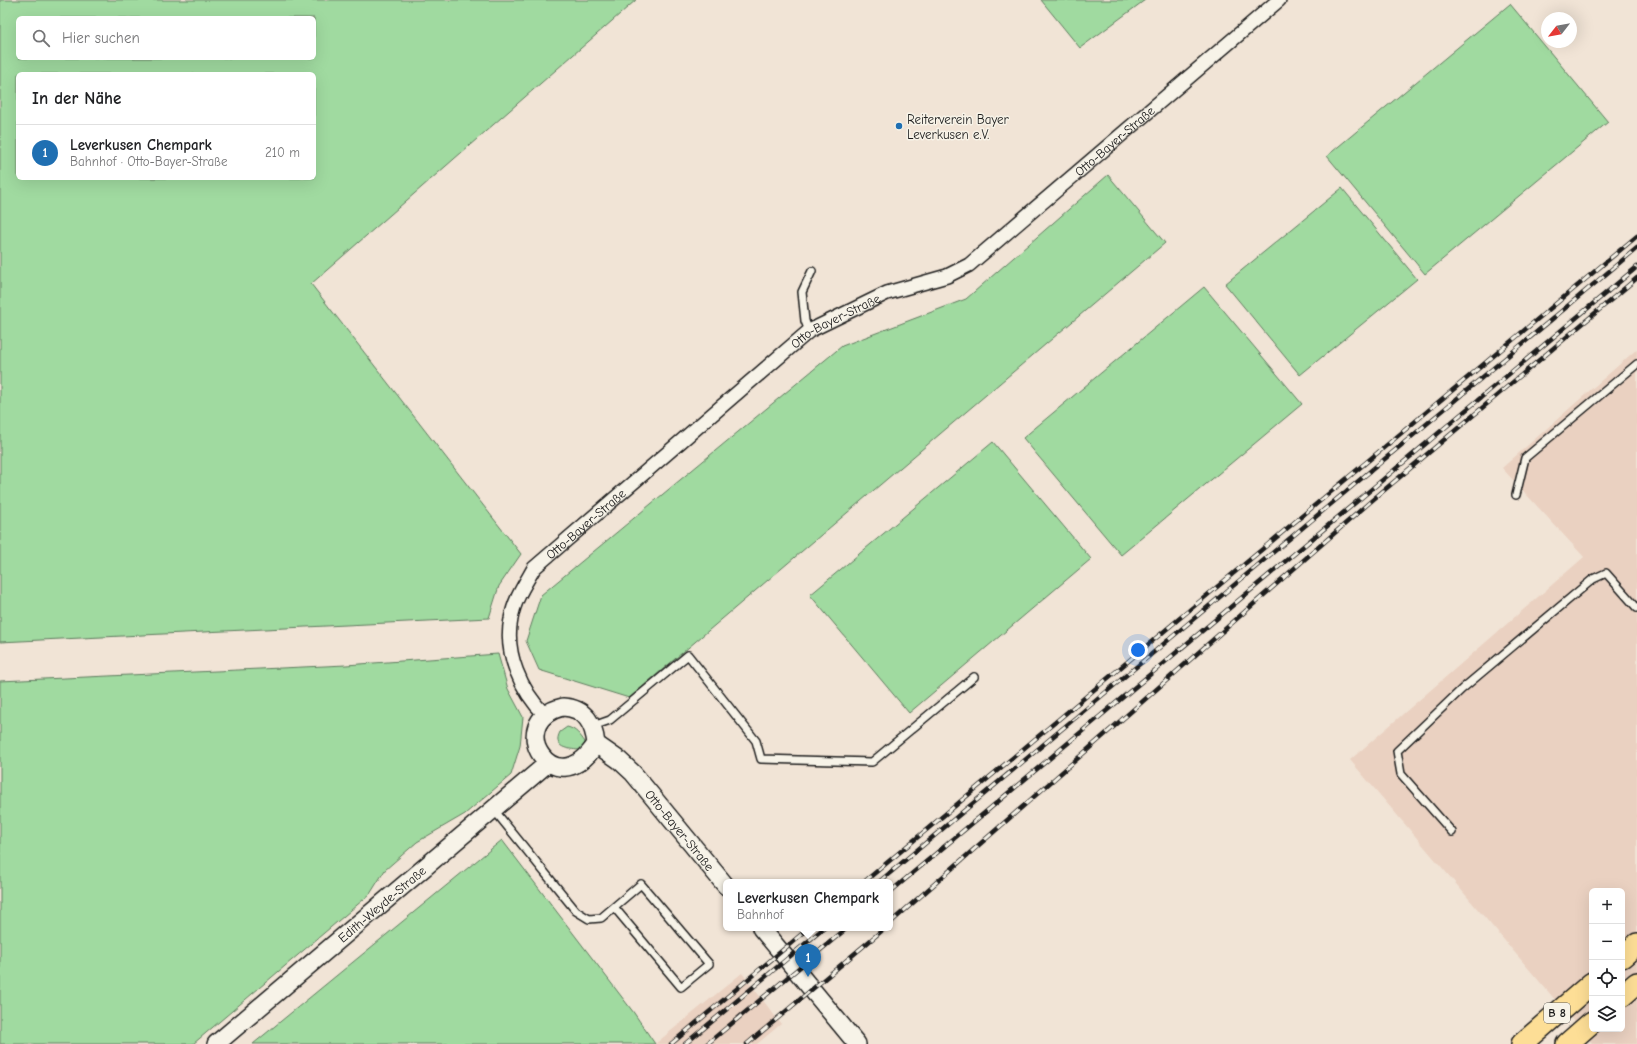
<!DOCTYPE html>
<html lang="de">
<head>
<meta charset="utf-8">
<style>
	:root { --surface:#fff; --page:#f6f6f6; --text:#202124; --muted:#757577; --line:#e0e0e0; --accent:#1f6fb2 }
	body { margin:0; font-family:"Comic Neue",sans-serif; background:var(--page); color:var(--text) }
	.controls { position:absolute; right:12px; bottom:12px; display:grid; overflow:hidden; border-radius:6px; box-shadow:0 4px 16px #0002 }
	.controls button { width:36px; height:36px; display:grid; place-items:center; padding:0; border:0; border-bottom:1px solid var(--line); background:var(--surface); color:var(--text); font:20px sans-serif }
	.compass { position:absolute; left:1541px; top:12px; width:36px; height:36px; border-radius:50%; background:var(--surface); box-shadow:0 4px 16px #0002; rotate:239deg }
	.you { position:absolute; left:1138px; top:650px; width:14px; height:14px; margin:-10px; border:3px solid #fff; border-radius:50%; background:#1a73e8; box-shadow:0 0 0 6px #1a73e833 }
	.badge { display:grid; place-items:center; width:26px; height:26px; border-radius:50%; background:var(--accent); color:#fff; font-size:13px; font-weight:700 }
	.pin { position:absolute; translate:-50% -33px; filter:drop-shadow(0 1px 2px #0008) }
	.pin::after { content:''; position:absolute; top:21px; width:14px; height:12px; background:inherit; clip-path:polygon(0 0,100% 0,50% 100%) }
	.popup { position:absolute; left:723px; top:879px; width:170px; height:52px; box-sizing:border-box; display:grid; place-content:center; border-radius:6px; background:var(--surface); filter:drop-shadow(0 1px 3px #0005); font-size:13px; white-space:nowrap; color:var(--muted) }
	.popup b { font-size:15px; color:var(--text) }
	.popup::after { content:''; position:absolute; left:50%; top:100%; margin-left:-8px; border:8px solid transparent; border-top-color:var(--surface) }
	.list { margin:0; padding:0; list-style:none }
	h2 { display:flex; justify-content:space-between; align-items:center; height:52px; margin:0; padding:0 16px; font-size:17px }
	h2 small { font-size:13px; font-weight:400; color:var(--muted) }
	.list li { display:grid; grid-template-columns:26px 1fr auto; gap:12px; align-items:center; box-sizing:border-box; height:56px; padding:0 16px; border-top:1px solid var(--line) }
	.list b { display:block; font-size:15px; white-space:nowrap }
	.list p { margin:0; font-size:13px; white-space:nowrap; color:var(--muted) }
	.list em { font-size:13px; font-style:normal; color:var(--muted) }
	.icon { flex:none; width:22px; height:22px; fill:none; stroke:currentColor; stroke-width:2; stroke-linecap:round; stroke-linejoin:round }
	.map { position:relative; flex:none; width:1637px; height:1044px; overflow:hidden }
	.search { position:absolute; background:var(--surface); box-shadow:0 4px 16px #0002; left:16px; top:16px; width:300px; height:44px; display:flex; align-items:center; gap:10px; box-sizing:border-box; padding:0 14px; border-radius:6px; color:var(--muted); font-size:15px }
	.panel { position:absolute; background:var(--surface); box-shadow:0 4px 16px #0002; left:16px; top:72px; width:300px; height:108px; border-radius:6px }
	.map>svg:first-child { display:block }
	.built { fill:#ead1c1; fill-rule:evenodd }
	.green { fill:#a0daa0; stroke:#5e7b5e; fill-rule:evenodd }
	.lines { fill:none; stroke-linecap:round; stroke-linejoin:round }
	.service-casing { stroke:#1c1c1c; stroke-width:10 }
	.minor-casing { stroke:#1c1c1c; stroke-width:16 }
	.tertiary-casing { stroke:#1c1c1c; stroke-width:20 }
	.primary-casing { stroke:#1c1c1c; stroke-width:24 }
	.service { stroke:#f7f3e8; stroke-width:7 }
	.minor { stroke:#f7f3e8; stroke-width:13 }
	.tertiary { stroke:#f7f3e8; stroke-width:17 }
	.primary { stroke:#fdde96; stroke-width:21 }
	.rail-casing { stroke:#1c1c1c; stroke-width:4.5 }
	.rail { stroke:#f7f3e8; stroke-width:3; stroke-dasharray:9; stroke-linecap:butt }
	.poi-dot { fill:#1f6fb2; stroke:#f7f3e8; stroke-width:1.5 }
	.labels { text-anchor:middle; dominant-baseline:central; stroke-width:3; stroke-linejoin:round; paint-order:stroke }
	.shield { fill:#f7f3e8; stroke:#5e5c59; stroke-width:1 }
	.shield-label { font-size:12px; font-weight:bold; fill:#1c1c1c }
	.poi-label { font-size:13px; fill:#1c1c1c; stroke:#f7f3e8; text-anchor:start }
	.street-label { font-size:13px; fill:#1c1c1c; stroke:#f7f3e8 }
</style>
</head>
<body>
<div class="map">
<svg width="1637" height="1044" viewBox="0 0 1637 1044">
	<rect width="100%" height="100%" fill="#f1e4d6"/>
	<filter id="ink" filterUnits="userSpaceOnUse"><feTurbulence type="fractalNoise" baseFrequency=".025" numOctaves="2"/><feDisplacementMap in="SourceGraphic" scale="8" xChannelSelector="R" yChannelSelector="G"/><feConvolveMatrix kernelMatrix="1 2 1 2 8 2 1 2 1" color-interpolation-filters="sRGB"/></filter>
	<g filter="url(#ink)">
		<!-- built -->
		<g class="built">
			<path d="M1637,349V1044H1593L1350,760L1584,557L1502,468ZM1592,891H1622V1029H1592Z"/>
			<polygon points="742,973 781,1024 757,1044 655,1044"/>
		</g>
		<!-- green -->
		<g class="green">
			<path d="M0,0H636L311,284L521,554L499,586L489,618L0,642ZM18,18H314V58H18ZM18,74H314V178H18Z"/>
			<polygon points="1041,0 1145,0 1080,48"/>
			<polygon points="1510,4 1608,122 1425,274 1327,156"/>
			<polygon points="1108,175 1165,243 629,698 539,670 526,641 541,595 842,346 966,299"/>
			<polygon points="1342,188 1417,279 1300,375 1225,284"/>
			<polygon points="1204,287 1302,404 1121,555 1023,438"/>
			<polygon points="993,442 1091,559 909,713 810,595"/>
			<polygon points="498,654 508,689 523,717 520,746 511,775 465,814 417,842 385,870 370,894 193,1044 0,1044 0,681 346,665"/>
			<path d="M567,727C576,729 580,735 585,742L584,745L579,750C568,749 552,748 560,732Z"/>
			<polygon points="502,840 634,1013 655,1044 253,1044"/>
		</g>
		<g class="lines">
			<defs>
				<g id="service">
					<polyline points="809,331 805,321 802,292 812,271"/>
					<polyline points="1516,495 1525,458 1637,364"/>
					<polyline points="593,726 610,720 688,655 756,741 761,759 872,762 974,677"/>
					<polyline points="494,810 576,911 589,919 601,918 641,884 709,964 681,987 614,907"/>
					<polyline points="1452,832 1401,774 1397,751 1462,689 1593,579 1606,573 1637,608"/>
				</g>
				<g id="minor">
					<path id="s1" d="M545,715C521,691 504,653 511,619C514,600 525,584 534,568L809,331L887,293L947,276L969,265L1279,0"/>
				</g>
				<g id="tertiary">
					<path d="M563,707C586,708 594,725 596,744C554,808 502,721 563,707Z"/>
					<path id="s2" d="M596,744L619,760L633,773L726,886"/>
					<polyline points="761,928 857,1044"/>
					<path id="s3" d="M216,1044L548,763"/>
				</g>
				<g id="primary">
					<polyline points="1622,957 1637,944"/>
					<polyline points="1622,996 1637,983"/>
					<polyline points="1522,1044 1592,983"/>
					<polyline points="1567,1044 1592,1022"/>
				</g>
			</defs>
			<!-- service casing -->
			<use href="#service" class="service-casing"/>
			<!-- minor casing -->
			<use href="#minor" class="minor-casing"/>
			<!-- tertiary casing -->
			<use href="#tertiary" class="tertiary-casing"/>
			<!-- primary casing -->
			<use href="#primary" class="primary-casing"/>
			<!-- service -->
			<use href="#service" class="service"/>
			<!-- minor -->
			<use href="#minor" class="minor"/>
			<!-- tertiary -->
			<use href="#tertiary" class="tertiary"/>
			<!-- primary -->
			<use href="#primary" class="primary"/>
			<defs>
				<g id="rail">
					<polyline points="864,882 1637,236"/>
					<polyline points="879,882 1637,248"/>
					<polyline points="890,892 1637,267"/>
					<polyline points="890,923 1370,502 1637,278"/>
					<polyline points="671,1044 809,928"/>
					<polyline points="685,1044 824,928"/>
					<polyline points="707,1044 847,928"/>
					<polyline points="747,1044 885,928"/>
				</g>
			</defs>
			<!-- rail casing -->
			<use href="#rail" class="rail-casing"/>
			<!-- rail -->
			<use href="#rail" class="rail"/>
		</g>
	</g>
	<!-- markers -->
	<circle class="poi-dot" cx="899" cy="126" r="4"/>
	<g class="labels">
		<!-- shield labels -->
		<rect class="shield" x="1544" y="1003" width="26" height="20" rx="3"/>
		<g class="shield-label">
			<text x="1557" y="1013">B 8</text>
		</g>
		<!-- poi labels -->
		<g class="poi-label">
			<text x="907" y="119">Reiterverein Bayer<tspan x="907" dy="15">Leverkusen e.V.</tspan></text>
		</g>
		<!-- street labels -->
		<g class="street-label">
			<text stroke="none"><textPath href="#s1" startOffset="890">Otto-Bayer-Straße</textPath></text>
			<text stroke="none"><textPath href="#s1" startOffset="553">Otto-Bayer-Straße</textPath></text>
			<text stroke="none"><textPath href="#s1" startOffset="230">Otto-Bayer-Straße</textPath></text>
			<text stroke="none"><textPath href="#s2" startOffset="121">Otto-Bayer-Straße</textPath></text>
			<text stroke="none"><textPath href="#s3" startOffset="217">Edith-Weyde-Straße</textPath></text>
		</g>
	</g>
</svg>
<div class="controls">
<button>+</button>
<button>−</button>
<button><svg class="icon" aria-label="locate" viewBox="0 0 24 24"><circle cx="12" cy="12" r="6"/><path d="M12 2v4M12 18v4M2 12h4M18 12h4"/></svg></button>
<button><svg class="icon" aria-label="layers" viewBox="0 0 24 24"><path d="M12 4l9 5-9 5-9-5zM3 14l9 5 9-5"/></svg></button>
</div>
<svg class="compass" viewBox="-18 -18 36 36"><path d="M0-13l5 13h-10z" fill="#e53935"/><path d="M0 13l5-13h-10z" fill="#757577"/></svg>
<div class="you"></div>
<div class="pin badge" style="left:808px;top:977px">1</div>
<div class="popup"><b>Leverkusen Chempark</b>Bahnhof</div>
<div class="search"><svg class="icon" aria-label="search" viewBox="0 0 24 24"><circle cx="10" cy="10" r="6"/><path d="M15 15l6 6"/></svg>Hier suchen</div>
<section class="panel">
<h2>In der Nähe<small></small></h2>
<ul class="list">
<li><span class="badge">1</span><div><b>Leverkusen Chempark</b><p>Bahnhof · Otto-Bayer-Straße</p></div><em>210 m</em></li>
</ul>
</section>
</div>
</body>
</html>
